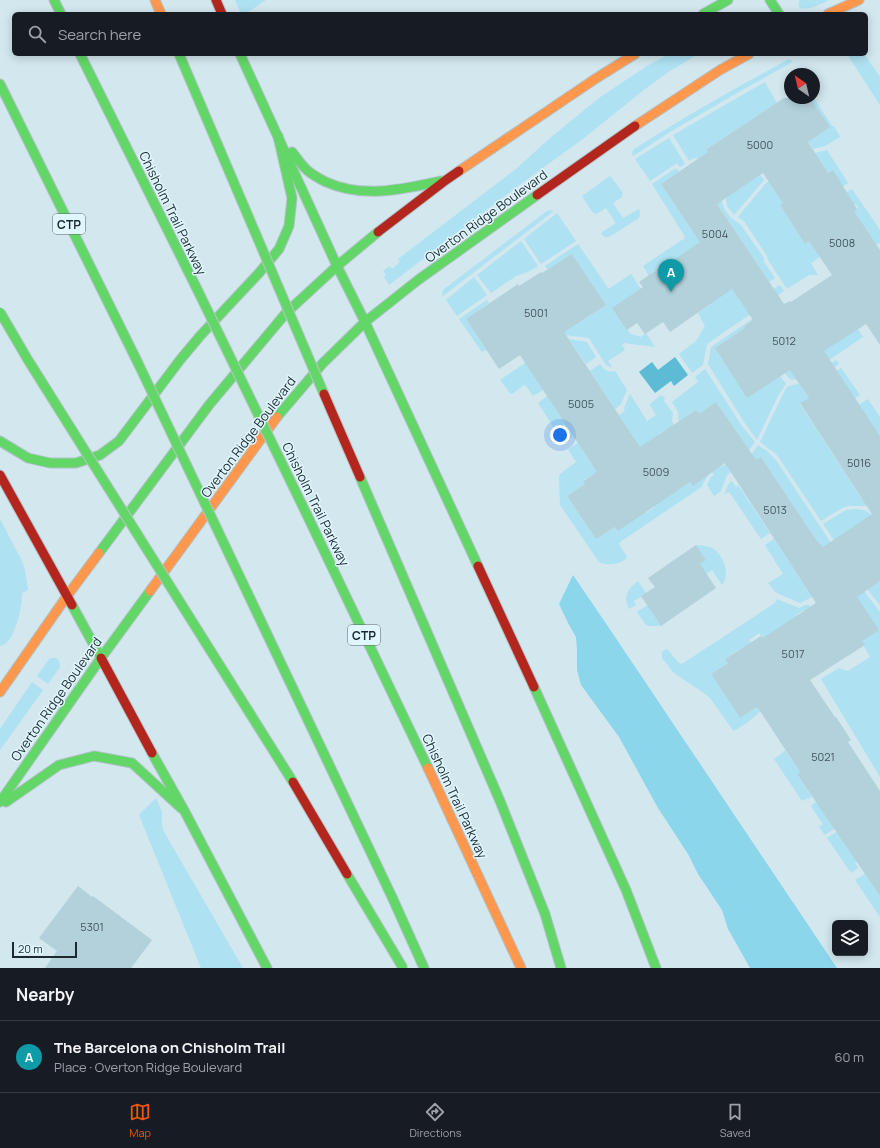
<!DOCTYPE html>
<html lang="en">
<head>
<meta charset="utf-8">
<style>
	:root { --surface:#171b24; --page:#242831; --text:#f1f3f6; --muted:#9ea1a6; --line:#363941; --accent:#ea580c }
	body { margin:0; font-family:Manrope,sans-serif; background:var(--page); color:var(--text) }
	.controls { position:absolute; right:12px; bottom:12px; display:grid; overflow:hidden; border-radius:6px; box-shadow:0 2px 10px #0003 }
	.controls button { width:36px; height:36px; display:grid; place-items:center; padding:0; border:0; border-bottom:1px solid var(--line); background:var(--surface); color:var(--text); font:20px sans-serif }
	.compass { position:absolute; left:784px; top:68px; width:36px; height:36px; border-radius:50%; background:var(--surface); box-shadow:0 2px 10px #0003; rotate:326deg }
	.scale { position:absolute; left:12px; bottom:10px; width:65px; box-sizing:border-box; padding-left:4px; border:2px solid #1c2a2f; border-top:0; font-size:11px; line-height:14px; white-space:nowrap; color:#1c2a2f; -webkit-text-stroke:3px #e1f7ff; paint-order:stroke }
	.you { position:absolute; left:560px; top:435px; width:14px; height:14px; margin:-10px; border:3px solid #fff; border-radius:50%; background:#1a73e8; box-shadow:0 0 0 6px #1a73e833 }
	.badge { display:grid; place-items:center; width:26px; height:26px; border-radius:50%; background:var(--accent); color:#fff; font-size:13px; font-weight:700 }
	.pin { position:absolute; translate:-50% -33px; filter:drop-shadow(0 1px 2px #0008) }
	.pin::after { content:''; position:absolute; top:21px; width:14px; height:12px; background:inherit; clip-path:polygon(0 0,100% 0,50% 100%) }
	.list { margin:0; padding:0; list-style:none }
	h2 { display:flex; justify-content:space-between; align-items:center; height:52px; margin:0; padding:0 16px; font-size:17px }
	h2 small { font-size:13px; font-weight:400; color:var(--muted) }
	.list li { display:grid; grid-template-columns:26px 1fr auto; gap:12px; align-items:center; box-sizing:border-box; height:72px; padding:0 16px; border-top:1px solid var(--line) }
	.list b { display:block; font-size:15px; white-space:nowrap }
	.list p { margin:0; font-size:13px; white-space:nowrap; color:var(--muted) }
	.list em { font-size:13px; font-style:normal; color:var(--muted) }
	.icon { flex:none; width:22px; height:22px; fill:none; stroke:currentColor; stroke-width:2; stroke-linecap:round; stroke-linejoin:round }
	.map { position:relative; flex:none; width:880px; height:968px; overflow:hidden }
	.search { position:absolute; background:var(--surface); box-shadow:0 2px 10px #0003; left:12px; right:12px; top:12px; height:44px; display:flex; align-items:center; gap:10px; box-sizing:border-box; padding:0 14px; border-radius:6px; color:var(--muted); font-size:15px }
	.sheet { height:124px; background:var(--surface) }
	nav { display:flex; justify-content:space-around; align-items:center; box-sizing:border-box; height:56px; border-top:1px solid var(--line); background:var(--surface); font-size:11px; color:var(--muted) }
	nav a { display:grid; justify-items:center; gap:2px }
	nav .on { color:var(--accent) }
	.map>svg:first-child { display:block }
	.green { fill:#aee1f1 }
	.forest { fill:#8cd6ec }
	.water { fill:#5cbcd5 }
	.building { fill:#b2d1db; fill-rule:evenodd }
	.lines { fill:none; stroke-linecap:round; stroke-linejoin:round }
	.fast-casing { stroke:#b2c2c8; stroke-width:11 }
	.slow-casing { stroke:#b2c2c8; stroke-width:11 }
	.jam-casing { stroke:#b2c2c8; stroke-width:11 }
	.fast { stroke:#63d668; stroke-width:9 }
	.slow { stroke:#ff974d; stroke-width:9 }
	.jam { stroke:#b3261e; stroke-width:9 }
	.fast-bridge-casing { stroke:#b9c4c7; stroke-width:11; stroke-linecap:butt }
	.jam-bridge-casing { stroke:#b9c4c7; stroke-width:11; stroke-linecap:butt }
	.fast-bridge { stroke:#63d668; stroke-width:9 }
	.jam-bridge { stroke:#b3261e; stroke-width:9 }
	.labels { text-anchor:middle; dominant-baseline:central; stroke-width:3; stroke-linejoin:round; paint-order:stroke }
	.number-label { font-size:11px; fill:#42545a }
	.shield { fill:#e1f7ff; stroke:#57686d; stroke-width:1 }
	.shield-label { font-size:12px; font-weight:bold; fill:#1c2a2f }
	.street-label { font-size:13px; fill:#1c2a2f; stroke:#e1f7ff }
</style>
</head>
<body>
<div class="map">
<svg width="880" height="968" viewBox="0 0 880 968">
	<rect width="100%" height="100%" fill="#d2e7ee"/>
	<!-- green -->
	<g class="green">
		<polygon points="235,0 266,0 245,14 241,14"/>
		<path d="M800,0H829C820,4 808,12 799,7V1Z"/>
		<polygon points="669,54 698,54 667,73 645,89 584,138 514,189 389,285 384,277 386,275 383,271 390,266 392,269 400,262 398,259 516,169 550,138 599,98 647,66"/>
		<polygon points="847,54 865,55 880,77 880,105"/>
		<path d="M789,59L791,60L793,62L744,89L670,132L633,156L632,154L633,150C683,117 736,88 789,59Z"/>
		<polygon points="765,82 777,103 707,149 735,191 760,175 764,180 734,215 727,206 726,199 699,159 694,158 689,161 673,135"/>
		<polygon points="810,98 814,98 832,126 834,126 840,137 825,146 813,149 809,142"/>
		<polygon points="669,138 685,164 680,167 677,163 650,181 635,159"/>
		<polygon points="827,150 848,183 840,188 833,170 828,173 816,155 783,203 780,205 805,244 809,241 820,257 811,263 818,275 809,275 787,289 768,260 767,256 744,221 738,217 766,183 811,154"/>
		<polygon points="700,167 722,202 724,208 731,218 741,225 764,258 764,262 775,278 769,282 698,175"/>
		<polygon points="676,168 679,172 661,184 743,305 766,294 780,285 784,291 707,344 703,365 692,373 679,354 696,341 705,326 698,313 711,304 704,293 662,266 651,273 652,281 643,266 685,238 684,235 652,184"/>
		<path d="M610,176L623,193L622,197L613,203L623,218L639,209L640,213L639,218L609,237C605,238 603,236 601,233L616,223L606,208L596,214L593,213L582,196Z"/>
		<polygon points="852,189 880,230 880,243 876,245 854,211 858,208 856,204 852,206 842,195"/>
		<polygon points="550,210 554,211 443,296 442,293 444,289 547,211"/>
		<polygon points="557,213 576,241 541,264 524,239"/>
		<polygon points="521,241 538,266 528,272 516,276 491,293 477,275"/>
		<polygon points="578,244 608,288 610,288 631,274 641,289 627,330 631,334 641,337 646,333 655,347 624,343 622,345 625,350 608,361 612,367 610,367 606,365 589,338 565,335 550,335 583,320 606,305 572,254 548,270 545,266"/>
		<polygon points="474,277 487,295 457,316 446,300"/>
		<polygon points="487,300 489,303 466,319 486,350 482,352 459,319"/>
		<polygon points="764,311 766,311 744,326 745,328 715,348 747,397 780,376 786,384 778,396 757,440 744,422 708,364 711,347"/>
		<polygon points="857,328 863,337 799,380 790,379 785,373 823,351"/>
		<polygon points="567,339 587,342 596,357 586,364 570,341 529,368 543,390 533,396 526,386 524,385 512,394 510,393 500,380 534,357"/>
		<polygon points="836,360 839,364 824,375 801,386 809,398 800,404 862,499 880,488 880,497 866,506 848,506 842,508 821,521 777,455 760,442 786,388 789,386 802,383"/>
		<path d="M600,364C604,370 608,373 615,371L627,390L621,404L615,409L590,371Z"/>
		<polygon points="841,368 860,395 855,398 826,378"/>
		<polygon points="705,369 742,426 755,442 737,467 727,475 721,491 714,496 707,485 711,477 714,475 712,472 715,470 714,467 719,465 721,467 730,461 745,445 716,402 699,414 696,410 687,416 689,420 680,422 678,418 678,412 672,402 698,382 695,377"/>
		<path d="M630,394L647,421L656,415L650,405V404L661,395L663,396L665,399L664,401L673,413L672,421L674,425L664,435L661,432L659,434L661,439L596,477L594,474L583,480L585,484L567,496L596,539L615,527L618,531L627,525L626,522L642,509L646,513L655,507L652,502L672,494L690,482L693,486L702,479L700,475H708L702,485L703,486L620,542L619,544L627,557C622,565 607,566 599,562L560,505L559,477L560,474L576,462L568,449L578,443L592,465L634,438L619,415L625,411L624,408Z"/>
		<polygon points="547,396 573,436 564,443 538,403"/>
		<polygon points="868,399 880,417 880,436 859,405"/>
		<polygon points="758,445 767,451 776,460 835,549 869,598 880,612 880,777 821,679 839,668 848,671 870,657 864,646 864,645 862,641 825,551 819,541 817,541 761,457 745,467 744,465"/>
		<polygon points="732,481 736,487 738,485 770,533 761,539 730,493 728,492 724,495 729,483"/>
		<path d="M855,509C861,510 867,509 871,515L879,582L880,581V605L868,590L823,524L846,510Z"/>
		<path d="M0,519L22,561L25,570L28,590L22,593C22,606 17,631 8,641C6,644 3,645 0,646Z"/>
		<polygon points="774,539 812,597 800,603 779,594 775,592 768,583 783,574 765,545"/>
		<path d="M696,545C701,545 707,546 712,548C723,554 731,574 722,585L712,570L651,611L661,626H650L646,625L637,612L649,604L644,595L634,601L636,605L629,609C623,596 627,590 638,581L649,598L706,560Z"/>
		<polygon points="777,599 799,608 805,605 809,605 811,608 808,615 804,610 796,615 799,621 763,638 759,633 749,640 752,644 738,650 726,658 728,663 711,674 740,718 757,707 760,711 762,710 748,722 734,731 732,729 710,698 701,691 674,673 662,658 662,652 666,649 668,650 679,663 682,664 775,603"/>
		<polygon points="50,658 56,658 59,661 60,667 48,684 37,676"/>
		<polygon points="32,682 43,690 0,750 0,729"/>
		<polygon points="785,750 800,772 797,774 812,797 808,799 806,799 802,801 774,759 780,755"/>
		<polygon points="156,798 162,812 162,825 164,832 243,968 201,968 139,815"/>
		<polygon points="816,802 841,824 825,835 819,827 823,824 811,806"/>
		<polygon points="844,827 857,861 855,863 858,868 851,873 827,838"/>
		<polygon points="865,874 880,896 880,917 855,880"/>
	</g>
	<!-- forest -->
	<polygon class="forest" points="573,575 607,625 837,968 750,968 728,929 722,910 698,874 688,854 658,808 619,737 581,685 577,670 577,650 576,637 568,623 559,604"/>
	<!-- water -->
	<polygon class="water" points="675,357 688,375 674,386 671,381 655,393 639,372 652,362 658,370"/>
	<!-- building -->
	<g class="building">
		<path d="M784,98H810L830,127L808,142L828,173L833,170L857,209L854,211L880,250V345L866,324L824,351L880,436V581L857,597L879,630L862,641L865,645L810,680L835,717H836L851,740L848,742L880,791V896L797,774L800,772L760,711L757,707L740,718L711,674L728,663L725,659L761,636L763,638L816,603L725,463L693,486L690,482L618,531L615,527L596,539L567,496L585,484L583,481L597,472L520,355L499,369L466,319L518,284L519,286L541,272L542,273L572,254L606,305L564,332L640,447L696,410L699,414L716,402L756,460L761,457L817,541H818L823,547L872,514L800,403L809,398L790,370L747,398L715,348L745,328L744,326L753,320L732,289L670,332L663,322L645,334L637,323L627,330L612,308L643,287L639,282L662,266L663,267L700,242L661,184L708,152L707,149ZM763,173L783,203L780,205L805,244L809,241L832,275L791,302L790,301L784,304L717,204Z"/>
		<polygon points="696,545 706,560 700,564 716,588 661,626 641,596 655,587 648,578"/>
		<polygon points="78,886 92,897 93,896 152,940 131,968 45,968 57,951 39,938"/>
	</g>
	<g class="lines">
		<defs>
			<g id="fast">
				<polyline points="54,0 61,14"/>
				<polyline points="770,0 779,14"/>
				<polyline points="703,14 728,0"/>
				<polyline points="80,54 198,291"/>
				<polyline points="240,54 337,266 365,322"/>
				<polyline points="0,84 138,363"/>
				<path d="M292,152C297,158 302,166 308,171C313,175 320,179 326,182C364,199 403,189 441,181"/>
				<polyline points="365,322 478,566"/>
				<polyline points="277,417 323,363 365,322 418,280 537,195"/>
				<polyline points="0,441 28,458 50,463 76,463 100,455 119,441 180,360 200,336 259,273 279,249 289,226 292,198 278,136"/>
				<polyline points="360,477 500,801 545,914 561,968"/>
				<polyline points="307,515 428,768"/>
				<polyline points="99,553 209,405 286,313 337,266 378,232"/>
				<polyline points="248,594 392,897 424,968"/>
				<polyline points="72,605 101,658"/>
				<polyline points="534,687 626,890 656,968"/>
				<polyline points="152,753 185,812 267,968"/>
				<polyline points="0,802 101,658 150,591"/>
				<polyline points="6,802 59,765 94,756 132,763 181,808"/>
			</g>
			<g id="slow">
				<polyline points="155,0 161,14"/>
				<polyline points="828,14 859,0"/>
				<polyline points="635,126 720,70 749,54"/>
				<polyline points="459,171 595,79 635,54"/>
				<polyline points="150,591 277,417"/>
				<polyline points="0,692 67,596 99,553"/>
				<polyline points="428,768 521,968"/>
			</g>
			<g id="jam">
				<polyline points="216,0 222,14"/>
				<polyline points="537,195 635,126"/>
				<polyline points="378,232 446,180 459,171"/>
				<polyline points="0,475 72,605"/>
				<polyline points="478,566 534,687"/>
				<polyline points="101,658 152,753"/>
			</g>
		</defs>
		<!-- fast casing -->
		<use href="#fast" class="fast-casing"/>
		<!-- slow casing -->
		<use href="#slow" class="slow-casing"/>
		<!-- jam casing -->
		<use href="#jam" class="jam-casing"/>
		<!-- fast -->
		<use href="#fast" class="fast"/>
		<!-- slow -->
		<use href="#slow" class="slow"/>
		<!-- jam -->
		<use href="#jam" class="jam"/>
		<defs>
			<g id="fast-bridge">
				<polyline points="179,54 324,394"/>
				<polyline points="198,291 307,515"/>
				<polyline points="0,312 28,360 293,782"/>
				<polyline points="138,363 248,594"/>
				<polyline points="347,874 403,968"/>
			</g>
			<g id="jam-bridge">
				<polyline points="324,394 360,477"/>
				<polyline points="293,782 347,874"/>
			</g>
		</defs>
		<!-- fast-bridge casing -->
		<use href="#fast-bridge" class="fast-bridge-casing"/>
		<!-- jam-bridge casing -->
		<use href="#jam-bridge" class="jam-bridge-casing"/>
		<!-- fast-bridge -->
		<use href="#fast-bridge" class="fast-bridge"/>
		<!-- jam-bridge -->
		<use href="#jam-bridge" class="jam-bridge"/>
	</g>
	<g class="labels">
		<!-- number labels -->
		<g class="number-label">
			<text x="760" y="144">5000</text>
			<text x="715" y="233">5004</text>
			<text x="842" y="242">5008</text>
			<text x="536" y="312">5001</text>
			<text x="784" y="340">5012</text>
			<text x="581" y="403">5005</text>
			<text x="859" y="462">5016</text>
			<text x="656" y="471">5009</text>
			<text x="775" y="509">5013</text>
			<text x="793" y="653">5017</text>
			<text x="823" y="756">5021</text>
			<text x="92" y="926">5301</text>
		</g>
		<!-- shield labels -->
		<g class="shield">
			<rect x="53" y="214" width="32" height="20" rx="3"/>
			<rect x="348" y="625" width="32" height="20" rx="3"/>
		</g>
		<g class="shield-label">
			<text x="69" y="224">CTP</text>
			<text x="364" y="635">CTP</text>
		</g>
		<!-- street labels -->
		<g class="street-label">
			<text transform="translate(173 213) rotate(64)">Chisholm Trail Parkway</text>
			<text transform="translate(486 216) rotate(-36)">Overton Ridge Boulevard</text>
			<text transform="translate(248 437) rotate(-53)">Overton Ridge Boulevard</text>
			<text transform="translate(316 504) rotate(64)">Chisholm Trail Parkway</text>
			<text transform="translate(56 699) rotate(-55)">Overton Ridge Boulevard</text>
			<text transform="translate(455 796) rotate(65)">Chisholm Trail Parkway</text>
		</g>
	</g>
</svg>
<div class="controls">
<button><svg class="icon" aria-label="layers" viewBox="0 0 24 24"><path d="M12 4l9 5-9 5-9-5zM3 14l9 5 9-5"/></svg></button>
</div>
<svg class="compass" viewBox="-18 -18 36 36"><path d="M0-13l5 13h-10z" fill="#e53935"/><path d="M0 13l5-13h-10z" fill="#9ea1a6"/></svg>
<div class="scale">20 m</div>
<div class="you"></div>
<div class="pin badge" style="left:671px;top:292px;background:#0f9aa8">A</div>
<div class="search"><svg class="icon" aria-label="search" viewBox="0 0 24 24"><circle cx="10" cy="10" r="6"/><path d="M15 15l6 6"/></svg>Search here</div>
</div>
<section class="sheet">
<h2>Nearby<small></small></h2>
<ul class="list">
<li><span class="badge" style="background:#0f9aa8">A</span><div><b>The Barcelona on Chisholm Trail</b><p>Place · Overton Ridge Boulevard</p></div><em>60 m</em></li>
</ul>
</section>
<nav>
<a class="on"><svg class="icon" aria-label="map" viewBox="0 0 24 24"><path d="M3 6l6-2 6 2 6-2v14l-6 2-6-2-6 2zM9 4v14M15 6v14"/></svg>Map</a>
<a><svg class="icon" aria-label="directions" viewBox="0 0 24 24"><path d="M12 3l9 9-9 9-9-9zM9 14v-3h6M13 9l2 2-2 2"/></svg>Directions</a>
<a><svg class="icon" aria-label="saved" viewBox="0 0 24 24"><path d="M7 4h10v16l-5-4-5 4z"/></svg>Saved</a>
</nav>
</body>
</html>
